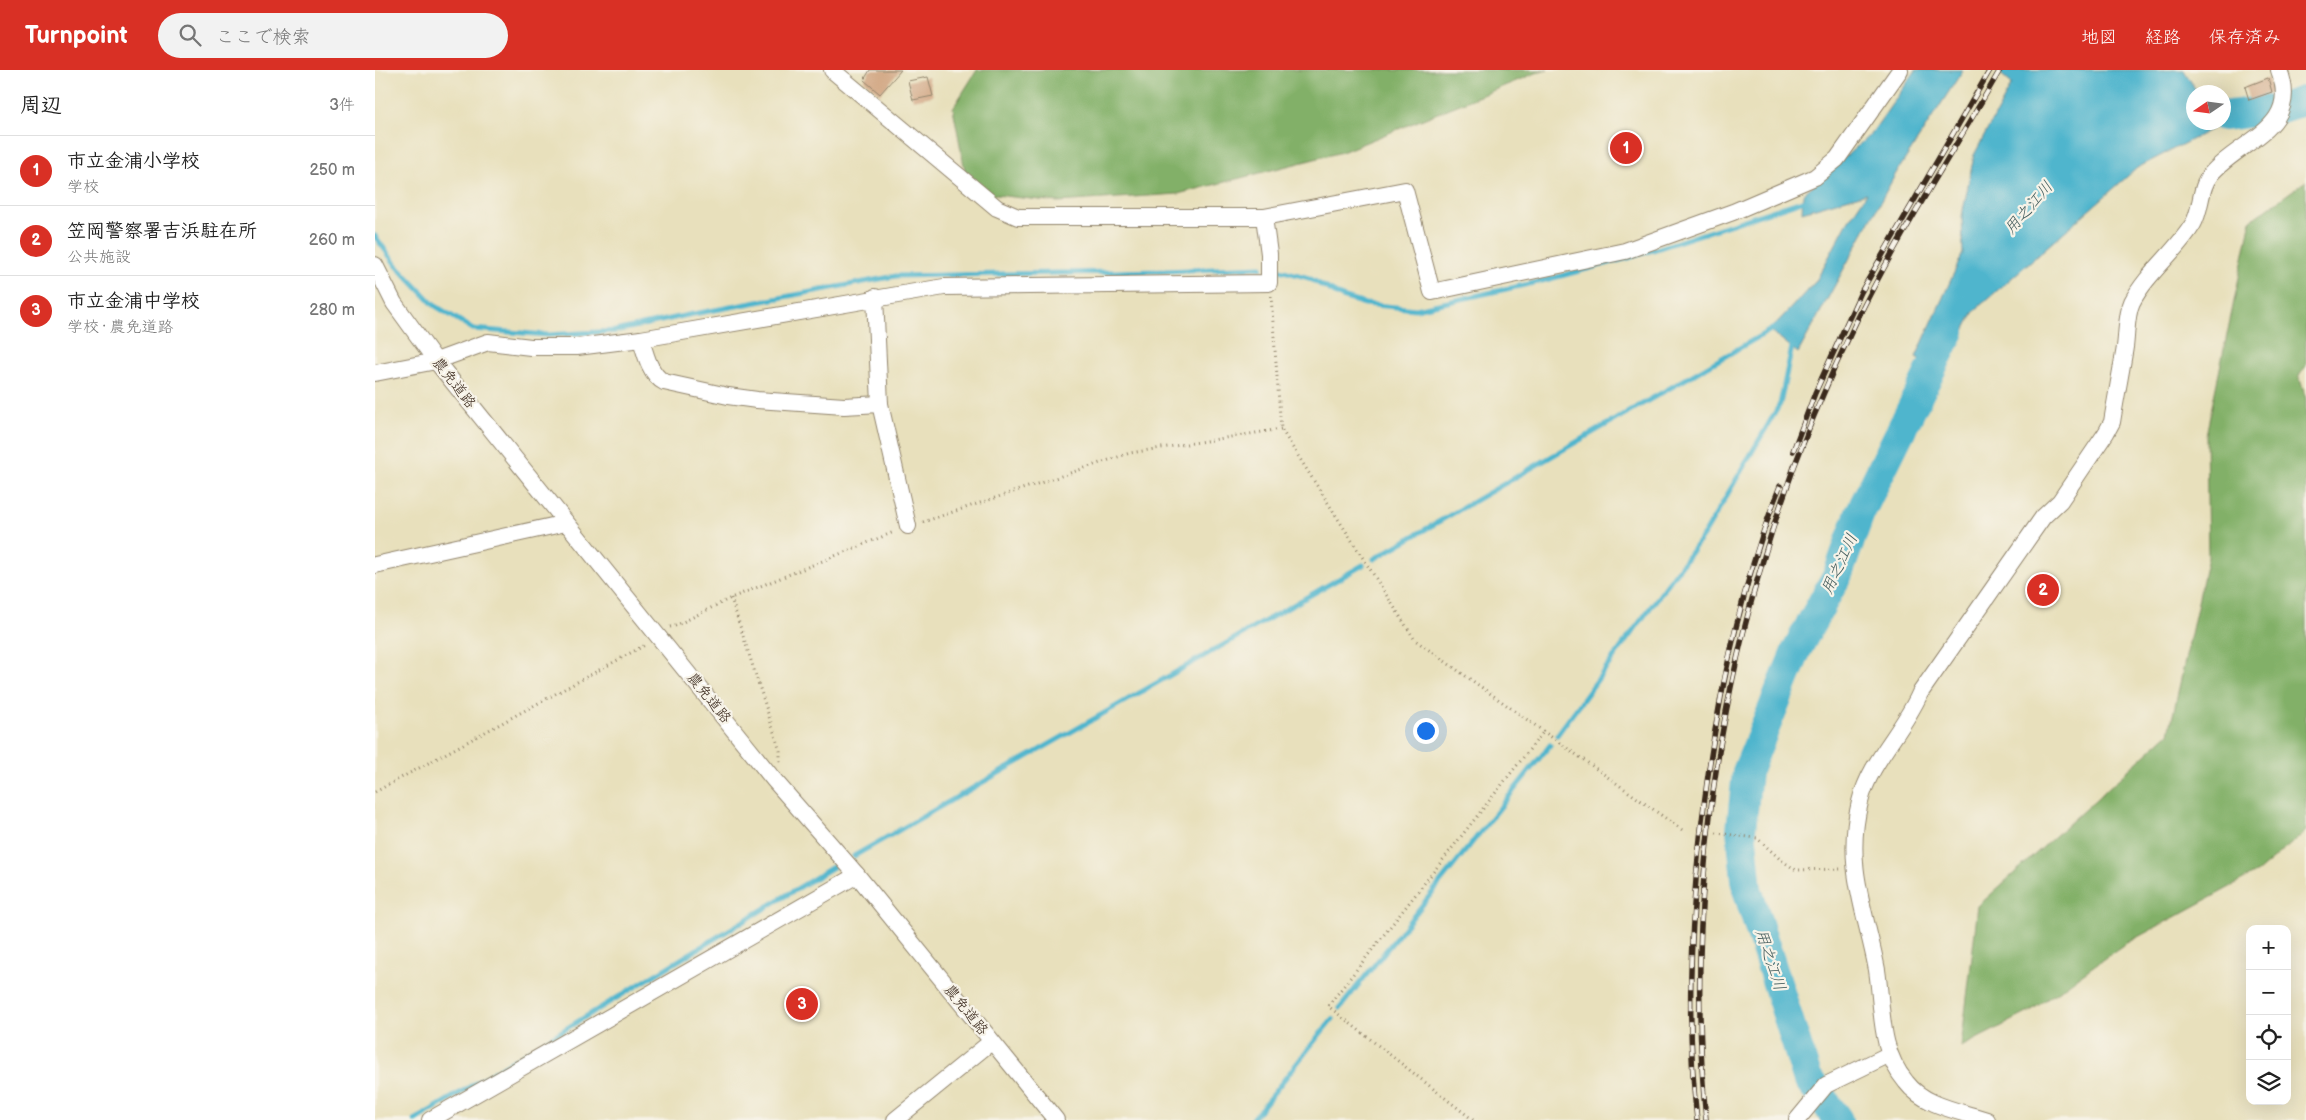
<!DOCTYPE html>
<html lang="ja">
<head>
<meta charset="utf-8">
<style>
	:root { --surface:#fff; --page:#f2f2f2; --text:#222; --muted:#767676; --line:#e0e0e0; --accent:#d93025 }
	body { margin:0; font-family:"Balsamiq Sans","Klee One",sans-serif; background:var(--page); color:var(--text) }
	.controls { position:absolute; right:15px; bottom:15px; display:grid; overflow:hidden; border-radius:10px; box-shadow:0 5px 20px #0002 }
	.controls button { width:45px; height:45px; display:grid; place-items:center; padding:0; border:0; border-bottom:1px solid var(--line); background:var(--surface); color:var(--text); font:25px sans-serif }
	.compass { position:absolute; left:1811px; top:15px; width:45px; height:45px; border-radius:50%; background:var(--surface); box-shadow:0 5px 20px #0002; rotate:257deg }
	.you { position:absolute; left:1050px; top:660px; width:18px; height:18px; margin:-12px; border:4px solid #fff; border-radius:50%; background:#1a73e8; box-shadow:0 0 0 8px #1a73e833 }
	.badge { display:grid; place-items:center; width:32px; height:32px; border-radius:50%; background:var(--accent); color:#fff; font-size:16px; font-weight:700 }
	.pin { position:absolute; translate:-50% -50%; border:2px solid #fff; box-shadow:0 1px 5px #0006 }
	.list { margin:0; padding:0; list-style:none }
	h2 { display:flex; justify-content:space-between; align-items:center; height:65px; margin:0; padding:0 20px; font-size:21px }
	h2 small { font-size:16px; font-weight:400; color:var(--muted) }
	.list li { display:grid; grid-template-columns:32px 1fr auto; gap:15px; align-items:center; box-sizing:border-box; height:70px; padding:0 20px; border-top:1px solid var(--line) }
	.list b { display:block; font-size:19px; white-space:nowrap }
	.list p { margin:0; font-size:16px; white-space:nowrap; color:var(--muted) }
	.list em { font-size:16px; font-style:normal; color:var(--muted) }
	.icon { flex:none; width:28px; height:28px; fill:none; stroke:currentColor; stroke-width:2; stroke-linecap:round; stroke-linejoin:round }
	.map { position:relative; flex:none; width:1931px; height:1050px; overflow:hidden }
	header { display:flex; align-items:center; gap:30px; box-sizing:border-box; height:70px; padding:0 25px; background:var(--accent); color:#fff }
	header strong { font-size:24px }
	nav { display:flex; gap:28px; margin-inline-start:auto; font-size:18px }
	.search { width:350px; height:45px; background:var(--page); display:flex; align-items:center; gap:12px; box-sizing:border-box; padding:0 18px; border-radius:28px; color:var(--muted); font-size:19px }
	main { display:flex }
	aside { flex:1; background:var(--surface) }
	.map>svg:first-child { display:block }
	.forest { fill:#82b068; stroke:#5e6d43 }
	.water { fill:#4fb5cd; stroke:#457076 }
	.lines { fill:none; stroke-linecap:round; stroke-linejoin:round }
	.stream { stroke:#4fb5cd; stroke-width:5 }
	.river { stroke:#4fb5cd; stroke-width:30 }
	.building { fill:#d1a682 }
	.minor-casing { stroke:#92856d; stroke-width:18 }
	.path { stroke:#92856d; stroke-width:3; stroke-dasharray:1 4; stroke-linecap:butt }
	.minor { stroke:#fff; stroke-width:16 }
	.rail-casing { stroke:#3b2a1e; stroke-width:5.5 }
	.rail { stroke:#f7f3e8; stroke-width:4; stroke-dasharray:11; stroke-linecap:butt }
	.labels { text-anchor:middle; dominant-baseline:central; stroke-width:4.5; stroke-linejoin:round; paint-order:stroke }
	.street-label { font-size:15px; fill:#3b2a1e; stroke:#f7f3e8 }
	.water-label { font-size:16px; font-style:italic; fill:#425b5b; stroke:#f7f3e8 }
</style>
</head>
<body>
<header>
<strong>Turnpoint</strong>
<div class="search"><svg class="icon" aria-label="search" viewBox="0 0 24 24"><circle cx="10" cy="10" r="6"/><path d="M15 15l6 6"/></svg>ここで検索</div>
<nav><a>地図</a><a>経路</a><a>保存済み</a></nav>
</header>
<main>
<aside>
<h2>周辺<small>3件</small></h2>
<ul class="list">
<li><span class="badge">1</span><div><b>市立金浦小学校</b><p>学校</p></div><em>250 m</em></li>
<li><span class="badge">2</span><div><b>笠岡警察署吉浜駐在所</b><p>公共施設</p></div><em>260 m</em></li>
<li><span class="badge">3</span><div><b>市立金浦中学校</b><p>学校 · 農免道路</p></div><em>280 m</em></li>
</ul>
</aside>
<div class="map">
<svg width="1931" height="1050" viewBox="0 0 1931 1050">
	<rect width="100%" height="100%" fill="#f7f3e8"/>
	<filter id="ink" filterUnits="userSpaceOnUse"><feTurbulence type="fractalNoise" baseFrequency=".02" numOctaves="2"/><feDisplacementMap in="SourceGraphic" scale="10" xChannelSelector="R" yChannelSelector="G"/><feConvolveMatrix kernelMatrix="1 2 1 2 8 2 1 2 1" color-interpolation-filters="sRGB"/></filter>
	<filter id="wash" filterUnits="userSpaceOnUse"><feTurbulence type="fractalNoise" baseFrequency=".0096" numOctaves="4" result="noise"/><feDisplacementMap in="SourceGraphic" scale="20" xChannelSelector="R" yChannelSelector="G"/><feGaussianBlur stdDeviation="1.12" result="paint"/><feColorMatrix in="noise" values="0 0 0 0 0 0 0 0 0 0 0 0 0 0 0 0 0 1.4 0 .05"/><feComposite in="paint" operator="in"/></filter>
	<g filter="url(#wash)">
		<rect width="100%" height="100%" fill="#e8e0bc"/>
		<!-- forest -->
		<g class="forest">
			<polygon points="602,0 1173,0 1161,3 967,82 803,124 683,132 594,122 578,38"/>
			<polygon points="1931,111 1931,296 1924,306 1931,329 1931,761 1883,802 1748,875 1654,942 1586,977 1603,836 1794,663 1833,487 1831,365 1876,150"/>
		</g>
		<!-- water -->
		<g class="water">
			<polygon points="1541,0 1588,0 1520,105 1423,283 1395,260 1441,211 1472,153 1492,123 1427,142 1428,124 1496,64"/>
			<polygon points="1621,0 1809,0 1822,22 1818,22 1818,52 1838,53 1837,59 1762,98 1599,241 1568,302 1541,287 1588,183 1587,146 1599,85 1637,14"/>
		</g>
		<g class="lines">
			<!-- stream -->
			<g class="stream">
				<polyline points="0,166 21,195 59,235 98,259 172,265 240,261 313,245 521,206 790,201 886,197"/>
				<polyline points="898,198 934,208 967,227 990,234 1041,239 1163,212 1257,187 1433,129"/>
				<polyline points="999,489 1399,258"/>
				<polyline points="1182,665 1330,463 1405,334 1418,272"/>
				<polyline points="479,786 988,495"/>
				<polyline points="965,938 1175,675"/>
				<polyline points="40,1050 458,797"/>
				<polyline points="877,1050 957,949"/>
			</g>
			<!-- river -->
			<g class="river">
				<polyline points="1848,46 1903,39 1931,30"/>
				<polyline points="1463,1050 1432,1007 1372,819 1366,760 1372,702 1422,579 1463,504 1485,443 1575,261"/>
			</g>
		</g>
		<g id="blocks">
			<!-- building -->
			<g class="building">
				<polygon points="495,0 526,0 505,24 489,10"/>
				<polygon points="553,7 558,26 538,30 533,11"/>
				<polygon points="1893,8 1897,22 1874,30 1870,17"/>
				<polygon points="1663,508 1683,521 1674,534 1655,521"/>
			</g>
		</g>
	</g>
	<g filter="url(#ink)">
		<use href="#blocks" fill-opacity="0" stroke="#92856d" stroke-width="1"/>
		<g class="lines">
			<defs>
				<g id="minor">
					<polyline points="457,0 622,138 643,147 889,147 1030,120 1057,222 1250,181 1358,142 1440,107 1462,89 1525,0"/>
					<polyline points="0,195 19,233 61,291 399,710 482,805 681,1050"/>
					<polyline points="500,227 505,334 533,456"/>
					<path d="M266,269C270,283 275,305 289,312L353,326L382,330L469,336L505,334"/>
					<polyline points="0,303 61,291 113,272 156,277 202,277 266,269 569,217 894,213 894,184 889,147"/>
					<polyline points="0,495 191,453"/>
					<polyline points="55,1050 482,805"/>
					<polyline points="520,1050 616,972"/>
					<polyline points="1422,1050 1451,1015 1513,985"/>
					<path d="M1612,1050C1584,1041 1549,1036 1531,1012C1504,980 1508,940 1502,900C1491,841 1469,796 1485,732C1495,691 1528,662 1545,623L1668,447L1685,431L1731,363L1737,352C1741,327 1746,302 1750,277C1752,263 1751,245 1757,232C1772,203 1801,182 1818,154C1827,139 1824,118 1836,104C1864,70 1927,59 1904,0"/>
				</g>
			</defs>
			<!-- minor casing -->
			<use href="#minor" class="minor-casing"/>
			<!-- path -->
			<g class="path">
				<polyline points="896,226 906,359 1040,570 1310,762"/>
				<polyline points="548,452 755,383 906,359"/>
				<polyline points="356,528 405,681 405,693"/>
				<polyline points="295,557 300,556 356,528 519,462"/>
				<polyline points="0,722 272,574"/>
				<polyline points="1341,763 1382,768 1406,790 1421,800 1467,799"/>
				<polyline points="1098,1050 953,936 1169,661"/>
			</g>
			<!-- minor -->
			<use href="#minor" class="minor"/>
			<defs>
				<g id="rail">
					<polyline points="1418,381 1440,323 1486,222 1615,0"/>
					<path d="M1322,1050C1310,943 1316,833 1330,727C1344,621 1366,515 1405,416"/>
					<path d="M1331,1050C1305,777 1361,498 1481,252C1523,165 1577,84 1625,0"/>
				</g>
			</defs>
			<!-- rail casing -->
			<use href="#rail" class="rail-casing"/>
			<!-- rail -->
			<use href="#rail" class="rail"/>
		</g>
	</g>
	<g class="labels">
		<!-- street labels -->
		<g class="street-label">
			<text transform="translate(79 313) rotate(52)">農免道路</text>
			<text transform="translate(334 628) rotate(51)">農免道路</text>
			<text transform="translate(591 940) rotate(51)">農免道路</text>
		</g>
		<!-- water labels -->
		<g class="water-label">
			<text transform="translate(1654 138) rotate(-49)">用之江川</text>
			<text transform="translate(1465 494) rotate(-65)">用之江川</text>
			<text transform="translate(1395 890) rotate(72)">用之江川</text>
		</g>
	</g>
</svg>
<div class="controls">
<button>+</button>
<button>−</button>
<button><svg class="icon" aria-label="locate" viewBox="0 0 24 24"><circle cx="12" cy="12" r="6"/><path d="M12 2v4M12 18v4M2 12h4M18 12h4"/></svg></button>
<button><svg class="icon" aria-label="layers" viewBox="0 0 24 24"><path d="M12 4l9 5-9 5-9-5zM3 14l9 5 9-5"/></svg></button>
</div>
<svg class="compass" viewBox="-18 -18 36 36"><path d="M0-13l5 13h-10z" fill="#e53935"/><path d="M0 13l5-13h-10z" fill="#767676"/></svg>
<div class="you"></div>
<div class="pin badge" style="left:1251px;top:78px">1</div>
<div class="pin badge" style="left:1668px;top:520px">2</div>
<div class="pin badge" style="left:427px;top:934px">3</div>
</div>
</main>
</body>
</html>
